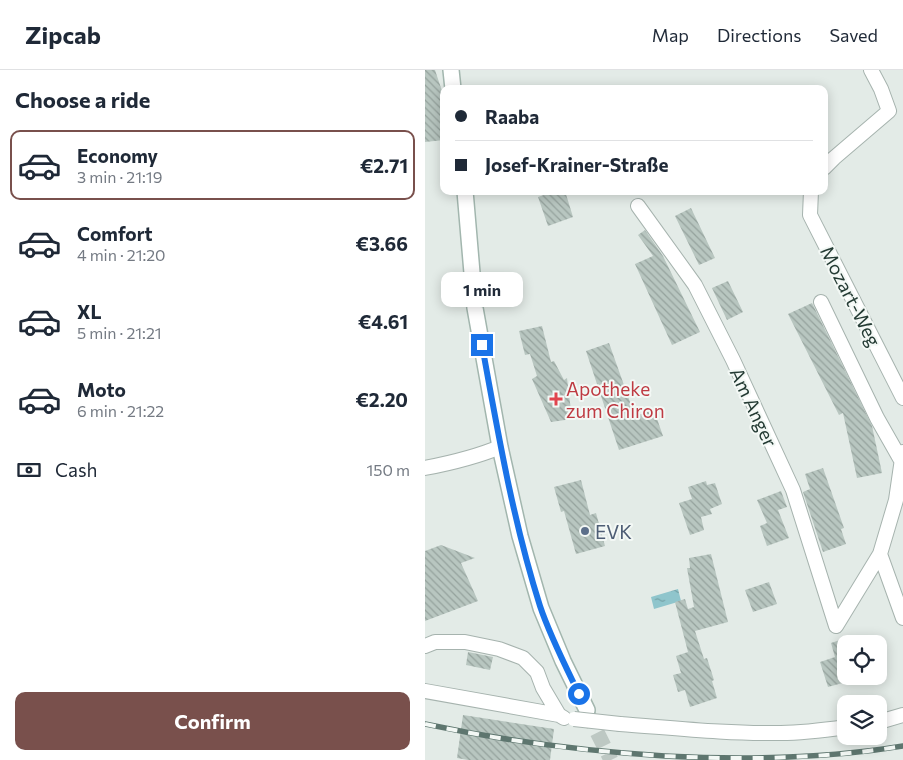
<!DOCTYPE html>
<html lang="en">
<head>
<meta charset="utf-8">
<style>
  :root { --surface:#fff; --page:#f2f2f3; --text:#1f2937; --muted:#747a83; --line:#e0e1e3; --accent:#79504c }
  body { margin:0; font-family:Commissioner,sans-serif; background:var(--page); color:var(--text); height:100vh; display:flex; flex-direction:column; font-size:19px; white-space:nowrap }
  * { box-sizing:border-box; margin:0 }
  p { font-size:16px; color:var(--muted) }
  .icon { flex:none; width:28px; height:28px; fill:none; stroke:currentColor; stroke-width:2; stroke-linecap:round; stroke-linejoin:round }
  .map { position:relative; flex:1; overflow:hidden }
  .side { display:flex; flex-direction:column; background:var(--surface); width:425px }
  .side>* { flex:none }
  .top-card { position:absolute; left:15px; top:15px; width:388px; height:110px; border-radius:10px; box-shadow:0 2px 12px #0003; display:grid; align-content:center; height:110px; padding:0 15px; background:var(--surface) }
  .tools { position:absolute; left:412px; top:565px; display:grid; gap:10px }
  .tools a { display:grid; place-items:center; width:50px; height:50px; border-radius:10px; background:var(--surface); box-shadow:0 2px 12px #0003; font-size:25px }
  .end { position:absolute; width:22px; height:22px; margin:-11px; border:6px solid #1a73e8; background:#fff; box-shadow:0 0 0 2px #fff }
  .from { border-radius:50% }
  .bubble { position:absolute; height:35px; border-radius:10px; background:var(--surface); box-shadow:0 2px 12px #0003; font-size:16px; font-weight:700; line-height:35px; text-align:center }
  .top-card b { display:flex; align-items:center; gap:18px; height:48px; font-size:19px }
  .top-card b+b { border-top:1px solid var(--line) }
  .top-card i { width:12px; height:12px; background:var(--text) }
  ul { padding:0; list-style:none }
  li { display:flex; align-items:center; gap:15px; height:70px; margin:0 10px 8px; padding:0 5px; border:2px solid transparent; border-radius:10px }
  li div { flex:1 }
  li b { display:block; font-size:19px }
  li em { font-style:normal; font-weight:700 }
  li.on { border-color:var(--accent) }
  li>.icon { width:45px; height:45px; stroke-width:1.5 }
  h2 { padding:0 15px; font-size:22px; line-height:60px }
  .pay { display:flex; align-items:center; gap:12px; height:55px; padding:0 15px; font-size:19px }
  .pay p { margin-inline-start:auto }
  .button { display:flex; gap:10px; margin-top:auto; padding:10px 15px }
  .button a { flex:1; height:58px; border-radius:10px; background:var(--accent); color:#fff; font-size:20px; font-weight:700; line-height:58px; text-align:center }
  header { display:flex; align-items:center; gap:30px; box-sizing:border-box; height:70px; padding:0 25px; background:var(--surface); border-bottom:1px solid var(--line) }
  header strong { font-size:24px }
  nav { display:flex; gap:28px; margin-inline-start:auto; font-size:18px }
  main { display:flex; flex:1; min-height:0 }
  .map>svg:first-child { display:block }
  .water { fill:url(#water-ripples) }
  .building { fill:url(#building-back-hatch) }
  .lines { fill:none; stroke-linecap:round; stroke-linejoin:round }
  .secondary-tunnel { stroke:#bdc8c3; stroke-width:15; stroke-dasharray:15 8; stroke-linecap:butt }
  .street-casing { stroke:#a6b3ae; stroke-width:16 }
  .secondary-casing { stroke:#a2b6ae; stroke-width:18 }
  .street { stroke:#fff; stroke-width:14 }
  .secondary { stroke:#fff; stroke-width:15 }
  .rail-casing { stroke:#5e766f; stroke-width:5.5 }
  .rail { stroke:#f3f8f5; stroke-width:4; stroke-dasharray:11; stroke-linecap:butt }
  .street-bridge-casing { stroke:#a6b3ae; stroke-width:16; stroke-linecap:butt }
  .street-bridge { stroke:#fff; stroke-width:14 }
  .route { stroke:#1a73e8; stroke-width:6 }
  .health-dot { fill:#e0444e; stroke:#f3f8f5; stroke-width:2 }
  .service-dot { fill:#5c6f8a; stroke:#f3f8f5; stroke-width:2 }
  .labels { text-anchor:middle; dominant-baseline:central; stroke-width:4; stroke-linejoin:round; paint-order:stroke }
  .street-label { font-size:19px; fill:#243b34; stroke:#f3f8f5 }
  .health-label { font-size:19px; fill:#be3a42; stroke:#f3f8f5; text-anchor:start }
  .service-label { font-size:19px; fill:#4e5e75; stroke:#f3f8f5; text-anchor:start }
</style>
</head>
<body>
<header>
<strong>Zipcab</strong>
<nav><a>Map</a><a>Directions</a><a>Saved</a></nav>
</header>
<main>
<section class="side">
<h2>Choose a ride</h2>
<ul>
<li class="on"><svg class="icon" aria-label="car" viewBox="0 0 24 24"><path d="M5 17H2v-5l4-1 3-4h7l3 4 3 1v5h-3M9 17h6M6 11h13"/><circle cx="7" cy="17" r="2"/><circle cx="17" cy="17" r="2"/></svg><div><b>Economy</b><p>3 min · 21:19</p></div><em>€2.71</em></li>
<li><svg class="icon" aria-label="car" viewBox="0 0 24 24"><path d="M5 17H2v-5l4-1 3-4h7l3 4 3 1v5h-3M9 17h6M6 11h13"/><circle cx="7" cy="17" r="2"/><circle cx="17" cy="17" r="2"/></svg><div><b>Comfort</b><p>4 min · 21:20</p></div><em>€3.66</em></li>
<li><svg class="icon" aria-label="car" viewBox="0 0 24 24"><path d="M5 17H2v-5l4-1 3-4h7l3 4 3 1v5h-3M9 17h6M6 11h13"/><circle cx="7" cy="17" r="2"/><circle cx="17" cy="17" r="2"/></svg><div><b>XL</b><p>5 min · 21:21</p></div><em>€4.61</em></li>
<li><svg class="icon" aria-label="car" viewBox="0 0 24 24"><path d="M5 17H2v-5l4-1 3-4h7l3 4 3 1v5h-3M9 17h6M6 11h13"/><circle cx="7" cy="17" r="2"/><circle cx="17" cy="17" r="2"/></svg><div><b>Moto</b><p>6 min · 21:22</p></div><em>€2.20</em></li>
</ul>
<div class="pay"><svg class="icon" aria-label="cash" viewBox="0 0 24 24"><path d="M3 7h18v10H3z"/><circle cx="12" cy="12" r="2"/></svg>Cash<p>150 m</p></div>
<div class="button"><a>Confirm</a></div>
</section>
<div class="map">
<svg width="478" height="690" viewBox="0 0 478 690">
  <defs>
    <pattern id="water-ripples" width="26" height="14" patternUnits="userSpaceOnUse" patternTransform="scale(1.25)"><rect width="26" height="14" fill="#8fc5cc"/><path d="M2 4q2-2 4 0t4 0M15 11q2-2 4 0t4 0" fill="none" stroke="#75a1a6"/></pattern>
    <pattern id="building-back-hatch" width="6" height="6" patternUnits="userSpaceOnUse" patternTransform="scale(1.25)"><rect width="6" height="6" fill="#b8c6c0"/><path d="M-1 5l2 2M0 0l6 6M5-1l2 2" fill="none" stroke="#95a29d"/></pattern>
  </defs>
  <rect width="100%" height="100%" fill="#e3ebe7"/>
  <!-- water -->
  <path class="water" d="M 253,519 L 256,531 L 229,539 L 226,527 Z"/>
  <!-- building -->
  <path class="building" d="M 0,0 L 10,0 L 17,21 L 19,40 L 19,70 L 0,72 Z
    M 130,121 L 140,121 L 148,147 L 123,156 L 113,127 Z
    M 266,138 L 290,188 L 274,195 L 250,146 Z
    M 220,160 L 238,186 L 275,262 L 247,275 L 210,194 L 228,186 L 213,165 Z
    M 303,211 L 318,242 L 302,250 L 287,218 Z
    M 387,233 L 447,356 L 457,403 L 432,408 L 418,343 L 414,345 L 363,244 Z
    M 117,256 L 126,292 L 129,291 L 139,310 L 142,308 L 147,349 L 126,352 L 107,309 L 112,306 L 105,284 L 100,285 L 94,261 Z
    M 184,273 L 210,346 L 229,340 L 238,366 L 194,380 L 161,281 Z
    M 398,398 L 419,458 L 416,459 L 421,474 L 398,482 L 378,422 L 385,419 L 380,404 Z
    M 156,410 L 165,445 L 171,443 L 180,476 L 151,484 L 139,441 L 136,442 L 129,417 Z
    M 281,411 L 282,415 L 290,413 L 297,434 L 285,439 L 287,444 L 276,447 L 279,460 L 265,465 L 254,433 L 267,429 L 263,417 Z
    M 356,421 L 362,437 L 353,440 L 364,468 L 342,476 L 335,456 L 342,453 L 332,430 Z
    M 16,475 L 50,488 L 36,493 L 53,531 L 0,551 L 0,481 Z
    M 286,484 L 303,552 L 270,561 L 279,589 L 282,588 L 289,610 L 287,611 L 292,628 L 265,637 L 260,620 L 253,622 L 248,605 L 256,603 L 251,586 L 263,582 L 250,532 L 260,529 L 263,539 L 269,537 L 262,498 L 265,498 L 264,488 Z
    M 344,512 L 352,534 L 328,542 L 320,520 Z
    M 421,568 L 421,612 L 403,617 L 395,592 L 410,587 L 406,573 Z
    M 43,582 L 68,587 L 65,600 L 41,595 Z
    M 38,645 L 129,659 L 125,690 L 43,690 L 32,688 Z"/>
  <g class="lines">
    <!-- secondary-tunnel -->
    <path class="secondary-tunnel" d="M 162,642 L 186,690"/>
    <defs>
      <path id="street" d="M 399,98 L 409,88 L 464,41 L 456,19 L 446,0
        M 386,121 L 385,145 L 478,328
        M 213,136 L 270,215 L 308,290 L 368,420 L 411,556
        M 396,232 L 452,348 L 477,392
        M 0,398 C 26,393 51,387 75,377
        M 455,484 L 478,548
        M 411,556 L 455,484 L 471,430 L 478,382
        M 0,576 L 10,572 L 40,572 L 74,579 L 98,588 L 112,602 L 118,618 L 134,645
        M 0,621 L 134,645 L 139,648
        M 454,652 L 478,645
        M 195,654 C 249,658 303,664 356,663 C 378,663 400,660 421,657"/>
      <path id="secondary" d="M 26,0 L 28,19
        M 40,121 L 50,238 L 75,377 L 95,466 L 116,538 L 138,591 L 162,640"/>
    </defs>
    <!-- street casing -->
    <use href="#street" class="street-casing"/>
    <!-- secondary casing -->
    <use href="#secondary" class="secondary-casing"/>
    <!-- street -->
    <use href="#street" class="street"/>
    <!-- secondary -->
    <use href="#secondary" class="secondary"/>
    <defs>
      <path id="rail" d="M 0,654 C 79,671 159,681 240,686 C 319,690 399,689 478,676"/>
    </defs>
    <!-- rail casing -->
    <use href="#rail" class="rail-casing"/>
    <!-- rail -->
    <use href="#rail" class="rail"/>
    <defs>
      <path id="street-bridge" d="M 149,649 L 195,654"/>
    </defs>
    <!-- street-bridge casing -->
    <use href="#street-bridge" class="street-bridge-casing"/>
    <!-- street-bridge -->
    <use href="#street-bridge" class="street-bridge"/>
  </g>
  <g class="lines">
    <!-- route -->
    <path class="route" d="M 57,275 C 73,363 88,451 115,536 C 125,566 140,595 154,624"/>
  </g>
  <!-- markers -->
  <path class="health-dot" d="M128.5 321.5h5v5h5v5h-5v5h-5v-5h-5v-5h5z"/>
  <circle class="service-dot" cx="160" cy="461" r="5"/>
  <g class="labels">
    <!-- street labels -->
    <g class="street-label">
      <text transform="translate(426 226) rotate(63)">Mozart-Weg</text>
      <text transform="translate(329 337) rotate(65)">Am Anger</text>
    </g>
    <!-- health labels -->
    <g class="health-label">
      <text x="141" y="318">Apotheke<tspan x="141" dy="22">zum Chiron</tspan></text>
    </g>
    <!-- service labels -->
    <g class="service-label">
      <text x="170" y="461">EVK</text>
    </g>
  </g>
</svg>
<div class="tools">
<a><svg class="icon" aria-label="locate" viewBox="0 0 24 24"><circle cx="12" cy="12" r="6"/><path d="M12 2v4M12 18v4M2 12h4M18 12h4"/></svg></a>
<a><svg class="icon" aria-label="layers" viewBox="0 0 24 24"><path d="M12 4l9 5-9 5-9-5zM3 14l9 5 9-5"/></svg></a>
</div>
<i class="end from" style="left:154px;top:624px"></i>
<i class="end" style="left:57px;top:275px"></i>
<div class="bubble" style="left:16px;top:202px;width:82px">1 min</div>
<div class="top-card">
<b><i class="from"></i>Raaba</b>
<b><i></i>Josef-Krainer-Straße</b>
</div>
</div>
</main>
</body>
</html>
